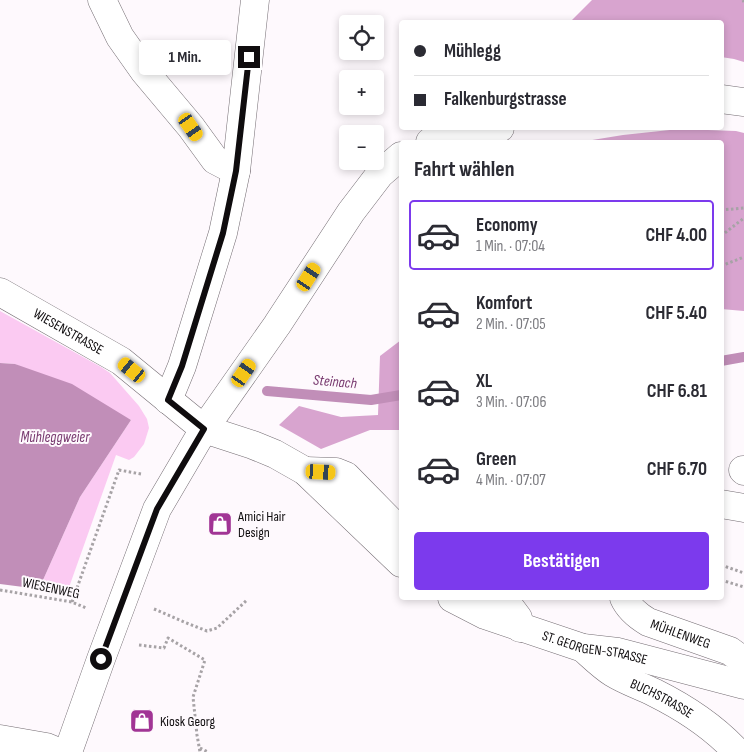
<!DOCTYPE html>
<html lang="de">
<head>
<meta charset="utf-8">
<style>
  :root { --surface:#fff; --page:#f7f7f7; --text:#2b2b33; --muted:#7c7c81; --line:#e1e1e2; --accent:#7c3aed }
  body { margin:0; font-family:"Sofia Sans Condensed",sans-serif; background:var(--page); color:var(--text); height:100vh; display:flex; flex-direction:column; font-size:19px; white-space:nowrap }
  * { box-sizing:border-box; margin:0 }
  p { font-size:16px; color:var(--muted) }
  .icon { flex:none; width:28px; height:28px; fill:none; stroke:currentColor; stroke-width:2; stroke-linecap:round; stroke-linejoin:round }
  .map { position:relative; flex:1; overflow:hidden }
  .panel { position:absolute; left:399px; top:140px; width:325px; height:460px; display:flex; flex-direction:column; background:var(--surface); border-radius:5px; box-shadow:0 2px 8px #0003 }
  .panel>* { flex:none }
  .hud { position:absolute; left:399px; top:20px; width:325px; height:110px; border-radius:5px; box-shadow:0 2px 8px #0003; display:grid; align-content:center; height:110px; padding:0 15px; background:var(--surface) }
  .fabs { position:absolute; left:339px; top:15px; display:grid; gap:10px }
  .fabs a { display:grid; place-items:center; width:45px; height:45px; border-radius:5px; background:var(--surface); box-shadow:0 2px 8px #0003; font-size:25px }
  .end { position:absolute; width:22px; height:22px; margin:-11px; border:6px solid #0f0c0e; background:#fff; box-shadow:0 0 0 2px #fff }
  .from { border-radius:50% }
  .bubble { position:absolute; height:35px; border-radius:5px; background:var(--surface); box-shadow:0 2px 8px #0003; font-size:16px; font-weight:700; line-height:35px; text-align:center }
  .car { position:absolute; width:15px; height:30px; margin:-15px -8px; border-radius:6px; box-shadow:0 0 4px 1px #0007; background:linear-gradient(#f5c518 24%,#345 0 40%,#f5c518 0 76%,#345 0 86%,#f5c518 0) }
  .hud b { display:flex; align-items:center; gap:18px; height:48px; font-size:19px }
  .hud b+b { border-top:1px solid var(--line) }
  .hud i { width:12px; height:12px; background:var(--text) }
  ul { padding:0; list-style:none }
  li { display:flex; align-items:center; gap:15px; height:70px; margin:0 10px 8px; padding:0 5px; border:2px solid transparent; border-radius:5px }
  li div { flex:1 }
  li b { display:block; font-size:19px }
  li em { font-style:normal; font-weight:700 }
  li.on { border-color:var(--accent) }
  li>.icon { width:45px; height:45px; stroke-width:1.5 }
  h2 { padding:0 15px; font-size:22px; line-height:60px }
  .action { display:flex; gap:10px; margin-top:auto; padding:10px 15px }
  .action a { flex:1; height:58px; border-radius:5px; background:var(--accent); color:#fff; font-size:20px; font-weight:700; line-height:58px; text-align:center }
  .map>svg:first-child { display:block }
  .green { fill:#fbcaf2 }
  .forest { fill:#d8a4cf }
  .water { fill:#c18eb8 }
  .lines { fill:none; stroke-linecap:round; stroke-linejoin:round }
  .stream { stroke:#c18eb8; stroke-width:10 }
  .minor-casing { stroke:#746d73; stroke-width:29 }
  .path { stroke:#a7a3a6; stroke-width:3; stroke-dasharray:2.5 2.5; stroke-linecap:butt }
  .minor { stroke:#fff; stroke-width:28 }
  .route { stroke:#0f0c0e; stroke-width:6 }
  .labels { text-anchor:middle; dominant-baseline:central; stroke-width:4; stroke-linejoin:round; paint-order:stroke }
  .street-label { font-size:14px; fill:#0f0c0e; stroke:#fef9fd }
  .poi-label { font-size:14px; fill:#0f0c0e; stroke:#fef9fd; text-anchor:start }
  .water-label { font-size:15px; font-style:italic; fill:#77386e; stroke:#fef9fd }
</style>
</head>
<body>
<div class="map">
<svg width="744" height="752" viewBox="0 0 744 752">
  <rect width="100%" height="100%" fill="#fef9fd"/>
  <!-- green -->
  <path class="green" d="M 0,311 L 101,367 L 110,373 L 139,406 L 147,419 L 149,428 L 144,444 L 134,457 L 129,460 L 116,455 L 67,593 L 39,589 L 80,497 L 131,420 L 15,364 L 0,363 Z"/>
  <!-- forest -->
  <path class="forest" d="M 592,0 L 744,0 L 744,62 L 734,59 L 721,57 L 721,22 L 570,22 Z
    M 679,129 L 736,131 L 744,133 L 744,311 L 721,309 L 721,142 L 580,142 L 623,135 Z
    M 401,340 L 401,430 L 370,430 L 321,449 L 279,425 L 299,406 L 341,417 L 378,415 L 380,356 Z"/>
  <!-- water -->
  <path class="water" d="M 0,363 L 15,364 L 72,384 L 131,420 L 80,497 L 39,589 L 0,584 Z"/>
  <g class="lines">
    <!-- stream -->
    <path class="stream" d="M 721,361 L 744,357
      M 267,391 L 371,400 L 401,395"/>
    <defs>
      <g id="minor">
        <path d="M 102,0 L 120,37 L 144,71 L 191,127 L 215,160 L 236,171"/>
        <path d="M 721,99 L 744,102"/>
        <path d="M 430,142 C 449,134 478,131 500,128"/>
        <path id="s1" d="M 0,292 L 121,361 L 204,429 L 253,445 L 275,454 L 305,471 L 401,563"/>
        <path d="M 168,400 L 182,366 L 223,233 L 236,171 L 255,0"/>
        <path d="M 743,470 L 744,471"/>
        <path d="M 305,471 L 336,472 L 346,476 L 401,532"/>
        <path d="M 721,504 L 744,508"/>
        <path id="s2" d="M 452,598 L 485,615 L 583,648 L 618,652 L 744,685"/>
        <path d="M 496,598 L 509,606 L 518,618 L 520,628"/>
        <path id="s3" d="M 624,598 C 629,609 638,616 648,622 L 730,651 L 744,661"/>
        <path id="s4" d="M 583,648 C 592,656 602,666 613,673 C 626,681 641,686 655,693 C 685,708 714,727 737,752"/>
        <path d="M 0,739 L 46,747 L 58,752"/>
        <path d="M 68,752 L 101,659 L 157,509 L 204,429 L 277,325 L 351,212 L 380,174 L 401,156"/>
      </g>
    </defs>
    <!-- minor casing -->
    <use href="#minor" class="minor-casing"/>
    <!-- path -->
    <path class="path" d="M 743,0 L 744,2
      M 721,210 L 744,208
      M 721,236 L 744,218
      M 721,266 L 744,257
      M 721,565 L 744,573
      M 721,580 L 744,587
      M 0,590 L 72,602 L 86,608
      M 72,602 L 119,470 L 141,474
      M 154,609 L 184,622 L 207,631 L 217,628 L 247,600
      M 139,645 L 164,648 L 168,638 L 205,660 L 193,697 L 197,735 L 200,752
      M 200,748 L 208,752"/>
    <!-- minor -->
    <use href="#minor" class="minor"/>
  </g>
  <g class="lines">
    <!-- route -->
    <path class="route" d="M 101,659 L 157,509 L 204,429 L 168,400 L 182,366 L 223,233 L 236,171 L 249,57"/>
  </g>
  <!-- icons -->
  <defs>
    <symbol id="shop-square" viewBox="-11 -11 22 22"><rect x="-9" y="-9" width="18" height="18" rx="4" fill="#a13595" stroke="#fef9fd"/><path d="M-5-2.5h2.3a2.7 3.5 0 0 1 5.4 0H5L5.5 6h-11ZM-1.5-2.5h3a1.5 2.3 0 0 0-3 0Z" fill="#fff"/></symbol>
  </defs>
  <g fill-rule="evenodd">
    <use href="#shop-square" x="206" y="510" width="28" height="28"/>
    <use href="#shop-square" x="128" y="707" width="28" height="28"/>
  </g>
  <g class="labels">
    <!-- street labels -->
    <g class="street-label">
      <text stroke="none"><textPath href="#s1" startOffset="79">WIESENSTRASSE</textPath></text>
      <text transform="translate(51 588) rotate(12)">WIESENWEG</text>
      <text stroke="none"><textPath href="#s3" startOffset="69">MÜHLENWEG</textPath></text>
      <text stroke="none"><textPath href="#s2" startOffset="152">ST. GEORGEN-STRASSE</textPath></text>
      <text stroke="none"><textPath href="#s4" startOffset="94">BUCHSTRASSE</textPath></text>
    </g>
    <!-- poi labels -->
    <g class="poi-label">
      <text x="238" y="516">Amici Hair<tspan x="238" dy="16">Design</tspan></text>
      <text x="160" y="721">Kiosk Georg</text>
    </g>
    <!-- water labels -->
    <g class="water-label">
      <text transform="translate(335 382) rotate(5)">Steinach</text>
      <text x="55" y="437">Mühleggweier</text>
    </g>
  </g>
</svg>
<div class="fabs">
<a><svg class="icon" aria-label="locate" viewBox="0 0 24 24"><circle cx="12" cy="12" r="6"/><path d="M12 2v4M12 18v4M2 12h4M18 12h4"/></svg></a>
<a>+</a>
<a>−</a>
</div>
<i class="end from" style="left:101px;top:659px"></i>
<i class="end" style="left:249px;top:57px"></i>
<div class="bubble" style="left:139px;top:40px;width:92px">1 Min.</div>
<i class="car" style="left:191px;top:127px;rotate:145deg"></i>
<i class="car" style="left:309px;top:277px;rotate:33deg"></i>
<i class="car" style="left:132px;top:370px;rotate:309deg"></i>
<i class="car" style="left:244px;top:373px;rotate:35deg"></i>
<i class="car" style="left:321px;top:472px;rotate:93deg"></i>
<div class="hud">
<b><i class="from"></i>Mühlegg</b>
<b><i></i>Falkenburgstrasse</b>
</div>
<section class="panel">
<h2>Fahrt wählen</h2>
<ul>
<li class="on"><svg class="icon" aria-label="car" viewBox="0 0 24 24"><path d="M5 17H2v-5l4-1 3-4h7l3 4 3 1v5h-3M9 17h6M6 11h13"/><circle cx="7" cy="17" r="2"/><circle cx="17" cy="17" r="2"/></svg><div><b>Economy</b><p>1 Min. · 07:04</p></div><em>CHF 4.00</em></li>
<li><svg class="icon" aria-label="car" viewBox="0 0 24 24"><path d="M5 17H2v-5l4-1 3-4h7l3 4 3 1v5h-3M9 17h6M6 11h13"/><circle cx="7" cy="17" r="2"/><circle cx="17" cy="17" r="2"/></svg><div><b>Komfort</b><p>2 Min. · 07:05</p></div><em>CHF 5.40</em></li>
<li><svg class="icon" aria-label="car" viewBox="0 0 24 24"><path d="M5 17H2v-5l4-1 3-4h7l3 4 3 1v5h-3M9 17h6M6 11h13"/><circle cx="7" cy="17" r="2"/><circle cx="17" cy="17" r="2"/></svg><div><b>XL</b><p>3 Min. · 07:06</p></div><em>CHF 6.81</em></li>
<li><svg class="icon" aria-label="car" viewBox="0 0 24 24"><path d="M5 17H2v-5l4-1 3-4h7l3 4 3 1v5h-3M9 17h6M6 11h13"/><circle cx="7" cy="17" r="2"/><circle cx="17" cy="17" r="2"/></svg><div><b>Green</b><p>4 Min. · 07:07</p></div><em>CHF 6.70</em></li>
</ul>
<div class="action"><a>Bestätigen</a></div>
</section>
</div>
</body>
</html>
